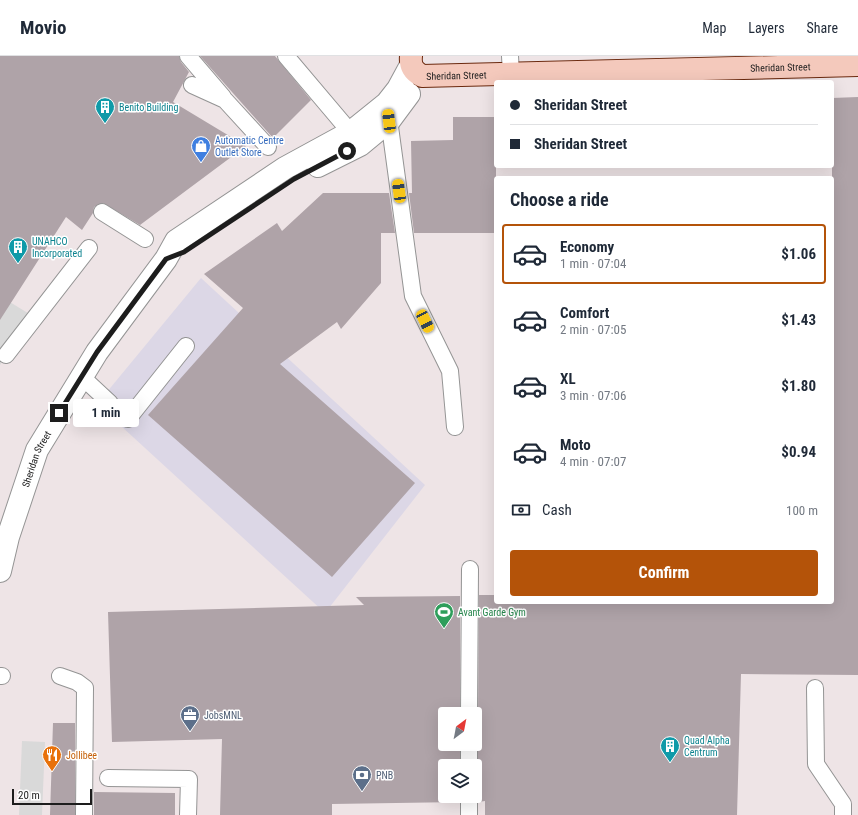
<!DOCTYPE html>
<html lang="en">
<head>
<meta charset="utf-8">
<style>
  :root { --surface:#fff; --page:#f2f2f3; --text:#1f2937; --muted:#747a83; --line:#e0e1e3; --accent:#b45309 }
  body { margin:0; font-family:"Roboto Condensed",sans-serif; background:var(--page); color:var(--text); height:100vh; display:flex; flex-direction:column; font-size:15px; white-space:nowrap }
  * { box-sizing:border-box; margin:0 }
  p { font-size:13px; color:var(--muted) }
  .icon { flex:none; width:22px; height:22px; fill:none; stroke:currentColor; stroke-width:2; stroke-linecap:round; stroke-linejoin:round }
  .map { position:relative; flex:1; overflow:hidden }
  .side { position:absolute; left:494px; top:120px; width:340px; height:428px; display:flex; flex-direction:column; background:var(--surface); border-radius:4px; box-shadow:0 4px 16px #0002 }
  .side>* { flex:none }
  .banner { position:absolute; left:494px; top:24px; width:340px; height:88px; border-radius:4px; box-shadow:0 4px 16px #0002; display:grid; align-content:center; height:88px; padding:0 16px; background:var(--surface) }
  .needle { width:26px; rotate:32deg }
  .tools { position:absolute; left:438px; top:651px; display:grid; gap:8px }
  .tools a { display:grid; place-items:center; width:44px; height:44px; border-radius:4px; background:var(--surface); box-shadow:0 4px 16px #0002; font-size:20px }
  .scale { position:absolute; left:12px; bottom:10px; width:80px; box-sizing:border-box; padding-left:4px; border:2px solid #1d1d1d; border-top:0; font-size:11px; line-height:14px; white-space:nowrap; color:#1d1d1d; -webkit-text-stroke:3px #fff; paint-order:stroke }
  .end { position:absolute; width:18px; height:18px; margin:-9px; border:5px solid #1d1d1d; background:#fff; box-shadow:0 0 0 2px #fff }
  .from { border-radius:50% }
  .bubble { position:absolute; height:28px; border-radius:4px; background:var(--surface); box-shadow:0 4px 16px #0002; font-size:13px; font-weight:700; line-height:28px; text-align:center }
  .car { position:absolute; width:12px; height:24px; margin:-12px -6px; border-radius:5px; box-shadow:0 0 3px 1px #0007; background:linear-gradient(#f5c518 24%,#345 0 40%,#f5c518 0 76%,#345 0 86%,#f5c518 0) }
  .banner b { display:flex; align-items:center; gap:14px; height:38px; font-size:15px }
  .banner b+b { border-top:1px solid var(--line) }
  .banner i { width:10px; height:10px; background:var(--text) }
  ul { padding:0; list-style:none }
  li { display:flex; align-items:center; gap:12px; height:60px; margin:0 8px 6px; padding:0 8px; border:2px solid transparent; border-radius:4px }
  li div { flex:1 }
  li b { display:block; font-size:15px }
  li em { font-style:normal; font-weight:700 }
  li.on { border-color:var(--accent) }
  li>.icon { width:36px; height:36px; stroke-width:1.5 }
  h2 { padding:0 16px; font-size:18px; line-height:48px }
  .pay { display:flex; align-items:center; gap:10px; height:44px; padding:0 16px; font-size:15px }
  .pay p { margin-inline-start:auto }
  .cta { display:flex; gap:8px; margin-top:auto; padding:8px 16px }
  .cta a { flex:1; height:46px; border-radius:4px; background:var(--accent); color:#fff; font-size:16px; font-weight:700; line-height:46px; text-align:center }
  header { display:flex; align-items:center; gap:24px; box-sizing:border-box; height:56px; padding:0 20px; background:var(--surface); border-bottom:1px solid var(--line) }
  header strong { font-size:19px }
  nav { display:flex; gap:22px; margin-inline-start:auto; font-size:14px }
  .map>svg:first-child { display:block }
  .industrial { fill:#dcd7e6 }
  .parking { fill:#d9d9d9 }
  .building { fill:#afa3a8 }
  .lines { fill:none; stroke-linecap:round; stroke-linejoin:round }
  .lane-casing { stroke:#949494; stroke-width:18 }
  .street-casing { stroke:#949494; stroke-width:24 }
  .secondary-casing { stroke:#6b290e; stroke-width:24 }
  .lane { stroke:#fff; stroke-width:16 }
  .street { stroke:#fff; stroke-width:22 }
  .secondary { stroke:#f4c9bc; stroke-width:22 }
  .route { stroke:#1d1d1d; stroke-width:5 }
  .labels { text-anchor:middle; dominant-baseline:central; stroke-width:3; stroke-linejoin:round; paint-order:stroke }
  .street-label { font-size:10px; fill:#1d1d1d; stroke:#fff }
  .culture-label { font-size:10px; fill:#0d838f; stroke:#fff; text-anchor:start }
  .shop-label { font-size:10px; fill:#366cbe; stroke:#fff; text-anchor:start }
  .leisure-label { font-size:10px; fill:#27864d; stroke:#fff; text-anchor:start }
  .service-label { font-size:10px; fill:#4e5e75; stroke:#fff; text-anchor:start }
  .food-label { font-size:10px; fill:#c56008; stroke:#fff; text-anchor:start }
</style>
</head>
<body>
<header>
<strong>Movio</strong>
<nav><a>Map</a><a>Layers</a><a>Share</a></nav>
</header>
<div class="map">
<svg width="858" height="759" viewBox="0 0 858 759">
  <rect width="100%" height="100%" fill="#eee4e6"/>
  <!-- industrial -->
  <path class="industrial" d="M 201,222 L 425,429 L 325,557 L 97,348 Z"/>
  <!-- parking -->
  <path class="parking" d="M 0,240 L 31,259 L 0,309 Z
    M 22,685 L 45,686 L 42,759 L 19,759 Z"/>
  <!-- building -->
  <path class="building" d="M 0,0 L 179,0 L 181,6 L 189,16 L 173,46 L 246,90 L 140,169 L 103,147 L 94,151 L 93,157 L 82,174 L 66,161 L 0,264 Z
    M 200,0 L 275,0 L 311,44 L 273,82 Z
    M 858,41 L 858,619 L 741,618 L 737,759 L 485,759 L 485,745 L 478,746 L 477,736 L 475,733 L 475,717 L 478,710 L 478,688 L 475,681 L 475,665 L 478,658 L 479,539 L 496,539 L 496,546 L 832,546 L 832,42 Z
    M 453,61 L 496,61 L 496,177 L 414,177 L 409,137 L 412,137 L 411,85 L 453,84 Z
    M 323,137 L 389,137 L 395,177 L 381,177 L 381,227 L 341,273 L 337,266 L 280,308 L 415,427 L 332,521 L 148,359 L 243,252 L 204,218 L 277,167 L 282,175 Z
    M 460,540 L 460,658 L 445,658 L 445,688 L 460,688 L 460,710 L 445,710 L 445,740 L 460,740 L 460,746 L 332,748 L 332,759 L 220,759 L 222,683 L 112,686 L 108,556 L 364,549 L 356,541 Z
    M 53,667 L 75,667 L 75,759 L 50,759 Z
    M 94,736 L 175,737 L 175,759 L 94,759 Z"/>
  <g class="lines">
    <defs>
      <path id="lane" d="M 188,0 L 223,41
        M 286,0 L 357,84
        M 510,0 L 511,18
        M 192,29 L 225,44 L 268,91
        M 388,56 L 413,240 L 450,315 L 455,371
        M 102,156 L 145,183
        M 6,299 L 89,192
        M 81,320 L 110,347
        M 128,363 L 186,290
        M 0,620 L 2,620
        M 60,620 L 77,626 L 85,632 L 84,759
        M 815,632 L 816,708 L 843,748 L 843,759
        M 469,658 L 470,513
        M 469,688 L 469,710
        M 108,722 L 189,723 L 188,759
        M 469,740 L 469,759"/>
      <g id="street">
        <path d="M 318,110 L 360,89 L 389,65 L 409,38"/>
        <path id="s1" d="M 0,515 L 8,481 L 37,394 L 97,296 L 166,203 L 176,185 L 285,112 L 351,76 L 387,47 L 398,33 L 411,9"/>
      </g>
      <g id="secondary">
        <path id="s2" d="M 411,0 C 410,10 413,15 422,20 L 858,9"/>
      </g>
    </defs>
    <!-- lane casing -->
    <use href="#lane" class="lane-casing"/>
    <!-- street casing -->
    <use href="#street" class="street-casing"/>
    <!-- secondary casing -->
    <use href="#secondary" class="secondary-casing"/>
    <!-- lane -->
    <use href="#lane" class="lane"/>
    <!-- street -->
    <use href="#street" class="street"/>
    <!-- secondary -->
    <use href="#secondary" class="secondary"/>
  </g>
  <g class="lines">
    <!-- route -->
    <path class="route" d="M 59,357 L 97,296 L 166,203 L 184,196 L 294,123 L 347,95"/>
  </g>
  <!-- icons -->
  <defs>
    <symbol id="building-pin" viewBox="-11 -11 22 30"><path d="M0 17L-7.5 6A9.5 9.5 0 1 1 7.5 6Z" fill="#0f9aa8" stroke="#fff"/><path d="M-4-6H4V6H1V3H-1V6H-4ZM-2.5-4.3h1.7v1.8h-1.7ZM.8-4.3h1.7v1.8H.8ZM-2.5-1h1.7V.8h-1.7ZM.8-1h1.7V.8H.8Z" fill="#fff"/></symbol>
    <symbol id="shop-pin" viewBox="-11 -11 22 30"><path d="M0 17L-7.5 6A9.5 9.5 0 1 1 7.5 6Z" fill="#3f7fe0" stroke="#fff"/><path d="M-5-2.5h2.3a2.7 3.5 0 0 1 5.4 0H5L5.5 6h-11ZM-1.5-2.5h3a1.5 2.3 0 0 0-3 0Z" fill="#fff"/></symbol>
    <symbol id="stadium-pin" viewBox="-11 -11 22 30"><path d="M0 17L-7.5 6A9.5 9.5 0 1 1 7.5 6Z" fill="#2e9e5b" stroke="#fff"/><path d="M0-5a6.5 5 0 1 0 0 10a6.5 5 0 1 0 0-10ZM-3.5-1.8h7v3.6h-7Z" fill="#fff"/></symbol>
    <symbol id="office-pin" viewBox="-11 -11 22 30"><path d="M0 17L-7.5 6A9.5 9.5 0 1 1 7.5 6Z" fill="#5c6f8a" stroke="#fff"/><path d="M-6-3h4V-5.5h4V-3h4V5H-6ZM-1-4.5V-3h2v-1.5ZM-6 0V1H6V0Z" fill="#fff"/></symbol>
    <symbol id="restaurant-pin" viewBox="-11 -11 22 30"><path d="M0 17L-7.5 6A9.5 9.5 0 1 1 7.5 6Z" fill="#e8710a" stroke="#fff"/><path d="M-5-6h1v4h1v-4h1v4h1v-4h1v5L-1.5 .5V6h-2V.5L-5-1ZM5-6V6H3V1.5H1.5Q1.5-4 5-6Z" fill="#fff"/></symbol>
    <symbol id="bank-pin" viewBox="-11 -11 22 30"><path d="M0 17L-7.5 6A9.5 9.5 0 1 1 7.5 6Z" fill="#5c6f8a" stroke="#fff"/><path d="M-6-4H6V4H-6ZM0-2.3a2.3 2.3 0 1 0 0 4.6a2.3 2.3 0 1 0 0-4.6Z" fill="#fff"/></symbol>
  </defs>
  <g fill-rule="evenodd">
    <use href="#building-pin" x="94" y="40" width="22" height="30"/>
    <use href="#shop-pin" x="190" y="79" width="22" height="30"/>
    <use href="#building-pin" x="7" y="180" width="22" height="30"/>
    <use href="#stadium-pin" x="433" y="545" width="22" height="30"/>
    <use href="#office-pin" x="179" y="648" width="22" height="30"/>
    <use href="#building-pin" x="659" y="679" width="22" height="30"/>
    <use href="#restaurant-pin" x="41" y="688" width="22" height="30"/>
    <use href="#bank-pin" x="351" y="708" width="22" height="30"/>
  </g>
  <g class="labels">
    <!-- street labels -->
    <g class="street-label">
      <text stroke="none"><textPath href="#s2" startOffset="383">Sheridan Street</textPath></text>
      <text stroke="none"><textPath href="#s2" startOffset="59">Sheridan Street</textPath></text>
      <text stroke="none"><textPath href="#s1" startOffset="118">Sheridan Street</textPath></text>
    </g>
    <!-- culture labels -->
    <g class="culture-label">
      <text x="119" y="51">Benito Building</text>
      <text x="32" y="185">UNAHCO<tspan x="32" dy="12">Incorporated</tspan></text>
      <text x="684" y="684">Quad Alpha<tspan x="684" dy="12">Centrum</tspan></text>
    </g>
    <!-- shop labels -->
    <g class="shop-label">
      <text x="215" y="84">Automatic Centre<tspan x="215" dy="12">Outlet Store</tspan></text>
    </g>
    <!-- leisure labels -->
    <g class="leisure-label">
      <text x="458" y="556">Avant Garde Gym</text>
    </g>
    <!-- service labels -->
    <g class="service-label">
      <text x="204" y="659">JobsMNL</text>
      <text x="376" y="719">PNB</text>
    </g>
    <!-- food labels -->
    <g class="food-label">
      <text x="66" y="699">Jollibee</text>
    </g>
  </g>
</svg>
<div class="tools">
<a><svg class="needle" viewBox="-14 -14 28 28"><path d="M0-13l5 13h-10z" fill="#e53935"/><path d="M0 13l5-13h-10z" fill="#747a83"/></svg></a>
<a><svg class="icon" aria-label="layers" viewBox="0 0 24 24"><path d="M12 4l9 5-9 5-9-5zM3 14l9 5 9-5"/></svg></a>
</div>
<div class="scale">20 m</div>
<i class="end from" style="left:347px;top:95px"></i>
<i class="end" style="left:59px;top:357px"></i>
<div class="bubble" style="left:73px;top:343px;width:66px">1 min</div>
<i class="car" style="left:389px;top:65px;rotate:353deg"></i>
<i class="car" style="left:399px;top:135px;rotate:352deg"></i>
<i class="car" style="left:425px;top:265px;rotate:154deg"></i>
<div class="banner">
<b><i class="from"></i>Sheridan Street</b>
<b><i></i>Sheridan Street</b>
</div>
<section class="side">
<h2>Choose a ride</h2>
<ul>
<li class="on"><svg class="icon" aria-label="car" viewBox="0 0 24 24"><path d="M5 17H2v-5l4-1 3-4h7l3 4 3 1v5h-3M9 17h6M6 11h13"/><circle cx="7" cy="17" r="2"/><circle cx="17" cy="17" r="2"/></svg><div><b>Economy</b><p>1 min · 07:04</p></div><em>$1.06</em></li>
<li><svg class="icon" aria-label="car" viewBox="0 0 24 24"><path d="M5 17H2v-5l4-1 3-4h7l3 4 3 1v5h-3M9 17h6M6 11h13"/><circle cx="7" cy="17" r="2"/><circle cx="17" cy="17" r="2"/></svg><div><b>Comfort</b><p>2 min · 07:05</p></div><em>$1.43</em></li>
<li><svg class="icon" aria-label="car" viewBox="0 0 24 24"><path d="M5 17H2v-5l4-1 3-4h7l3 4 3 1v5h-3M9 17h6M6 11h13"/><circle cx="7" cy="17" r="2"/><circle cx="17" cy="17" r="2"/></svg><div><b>XL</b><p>3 min · 07:06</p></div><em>$1.80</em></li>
<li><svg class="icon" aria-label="car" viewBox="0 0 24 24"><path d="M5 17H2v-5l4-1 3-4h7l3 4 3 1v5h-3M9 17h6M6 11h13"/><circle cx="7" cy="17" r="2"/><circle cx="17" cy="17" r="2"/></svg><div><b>Moto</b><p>4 min · 07:07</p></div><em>$0.94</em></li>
</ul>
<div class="pay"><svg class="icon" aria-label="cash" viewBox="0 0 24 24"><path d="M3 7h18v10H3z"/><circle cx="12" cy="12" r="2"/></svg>Cash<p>100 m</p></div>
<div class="cta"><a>Confirm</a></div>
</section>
</div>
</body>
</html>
